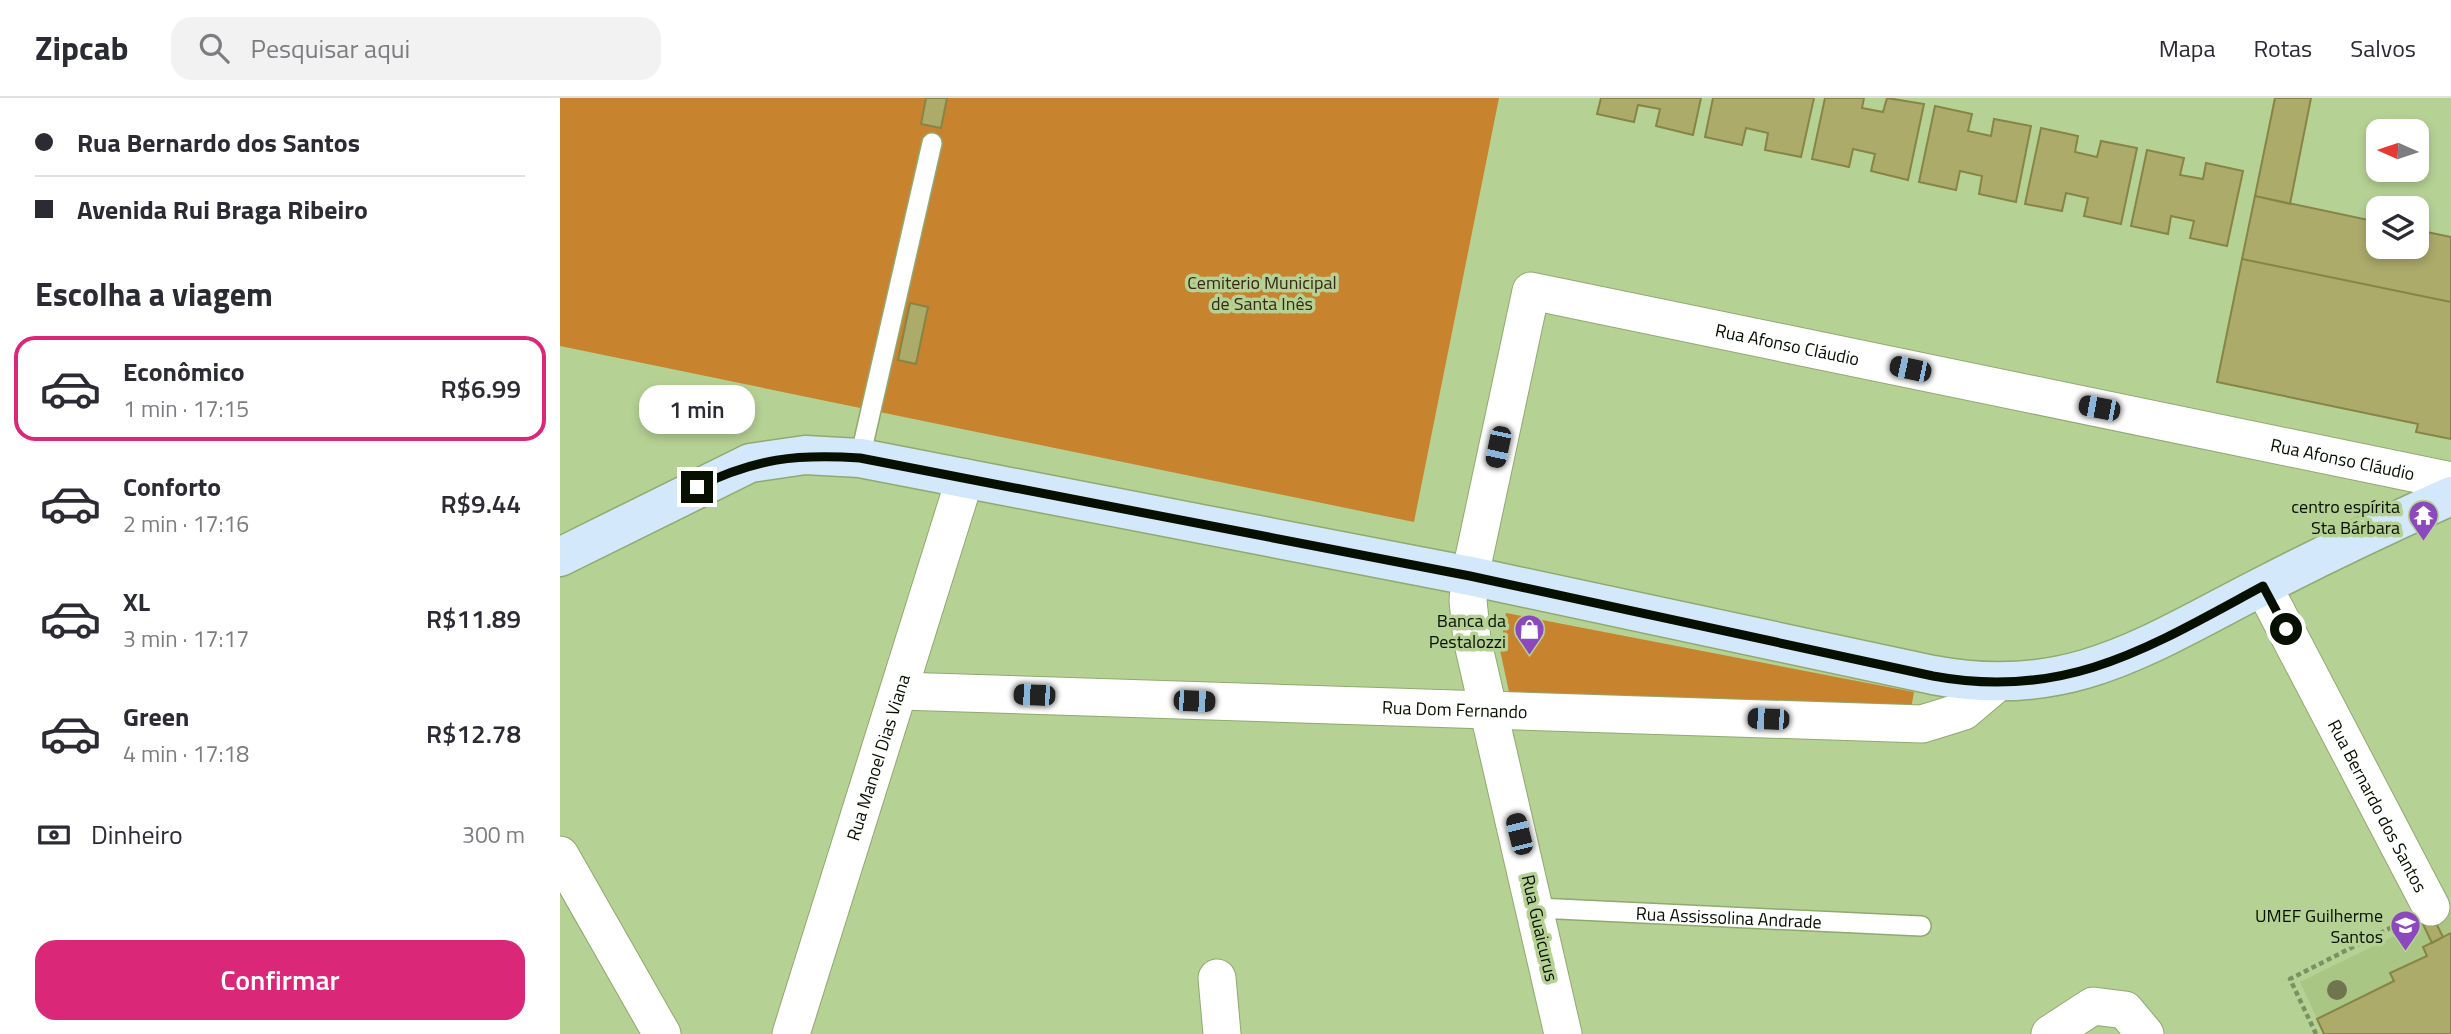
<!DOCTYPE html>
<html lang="pt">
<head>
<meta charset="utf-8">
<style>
  :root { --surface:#fff; --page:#f2f2f3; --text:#2b2b33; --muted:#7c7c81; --line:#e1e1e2; --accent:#db2777 }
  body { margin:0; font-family:"Titillium Web",sans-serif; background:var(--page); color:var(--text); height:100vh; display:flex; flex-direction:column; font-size:26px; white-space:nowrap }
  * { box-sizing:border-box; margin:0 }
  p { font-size:23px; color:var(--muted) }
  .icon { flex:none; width:38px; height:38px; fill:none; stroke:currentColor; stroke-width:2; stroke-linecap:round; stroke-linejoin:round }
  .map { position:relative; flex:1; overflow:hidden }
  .sheet { display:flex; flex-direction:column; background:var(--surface); width:560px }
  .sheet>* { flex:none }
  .guide { display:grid; align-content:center; height:154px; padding:0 35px; background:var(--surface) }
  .needle { width:46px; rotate:273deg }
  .fabs { position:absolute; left:1806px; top:21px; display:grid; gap:14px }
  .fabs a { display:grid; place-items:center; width:63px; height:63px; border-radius:14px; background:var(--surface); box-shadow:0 4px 10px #0003; font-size:35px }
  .end { position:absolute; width:32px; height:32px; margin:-16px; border:9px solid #070f00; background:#fff; box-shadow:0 0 0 4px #fff }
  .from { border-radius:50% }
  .bubble { position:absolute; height:49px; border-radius:21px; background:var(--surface); box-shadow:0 4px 10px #0003; font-size:23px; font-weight:600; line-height:49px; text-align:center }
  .car { position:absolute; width:21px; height:42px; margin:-21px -10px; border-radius:9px; box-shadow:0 0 5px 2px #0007; background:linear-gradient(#222 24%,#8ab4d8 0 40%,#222 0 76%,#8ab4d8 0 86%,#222 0) }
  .guide b { display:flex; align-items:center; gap:24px; height:66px; font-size:26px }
  .guide b+b { border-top:2px solid var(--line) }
  .guide i { width:18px; height:18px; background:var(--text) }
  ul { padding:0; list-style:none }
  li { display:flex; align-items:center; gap:21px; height:105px; margin:0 14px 10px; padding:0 21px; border:4px solid transparent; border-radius:21px }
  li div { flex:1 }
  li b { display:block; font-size:26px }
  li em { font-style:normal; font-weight:600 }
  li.on { border-color:var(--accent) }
  li>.icon { width:63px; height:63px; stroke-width:1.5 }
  h2 { padding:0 35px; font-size:32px; line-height:84px }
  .pay { display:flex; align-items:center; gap:18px; height:77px; padding:0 35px; font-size:26px }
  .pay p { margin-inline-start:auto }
  .primary-button { display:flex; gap:14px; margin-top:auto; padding:14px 35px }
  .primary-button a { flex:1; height:80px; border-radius:21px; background:var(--accent); color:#fff; font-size:28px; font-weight:600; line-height:80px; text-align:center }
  header { display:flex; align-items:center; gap:42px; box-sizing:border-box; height:98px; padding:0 35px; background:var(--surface); border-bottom:2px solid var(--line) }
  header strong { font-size:33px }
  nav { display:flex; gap:38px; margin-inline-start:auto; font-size:24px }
  .search { width:490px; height:63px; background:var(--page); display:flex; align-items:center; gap:18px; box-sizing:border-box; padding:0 24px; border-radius:21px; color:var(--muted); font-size:26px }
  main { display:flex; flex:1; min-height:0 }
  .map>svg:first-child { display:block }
  .built { fill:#aac684 }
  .green { fill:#c8832e }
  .building { fill:#acab6a; stroke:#868545; stroke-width:2 }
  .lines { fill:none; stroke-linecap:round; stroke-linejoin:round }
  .lane-casing { stroke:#90a96f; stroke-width:22 }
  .street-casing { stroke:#90a96f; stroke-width:39 }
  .secondary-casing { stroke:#90a96f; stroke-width:41 }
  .path { stroke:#7c9163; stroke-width:4.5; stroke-dasharray:5 3.5; stroke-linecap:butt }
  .lane { stroke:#fff; stroke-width:19 }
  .street { stroke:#fff; stroke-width:37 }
  .secondary { stroke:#d4e8fb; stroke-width:38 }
  .tree { fill:#70744f }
  .route { stroke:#070f00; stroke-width:9 }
  .labels { text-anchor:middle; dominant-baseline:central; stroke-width:7; stroke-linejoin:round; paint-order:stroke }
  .park-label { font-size:18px; fill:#372817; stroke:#b6d194 }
  .street-label { font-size:18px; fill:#070f00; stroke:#b6d194 }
  .poi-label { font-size:18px; fill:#070f00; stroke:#b6d194; text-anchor:end }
</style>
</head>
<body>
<header>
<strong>Zipcab</strong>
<div class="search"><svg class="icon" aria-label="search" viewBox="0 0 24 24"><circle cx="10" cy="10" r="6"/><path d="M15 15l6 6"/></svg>Pesquisar aqui</div>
<nav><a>Mapa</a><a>Rotas</a><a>Salvos</a></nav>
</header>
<main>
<section class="sheet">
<div class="guide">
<b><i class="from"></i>Rua Bernardo dos Santos</b>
<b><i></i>Avenida Rui Braga Ribeiro</b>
</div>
<h2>Escolha a viagem</h2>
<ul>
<li class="on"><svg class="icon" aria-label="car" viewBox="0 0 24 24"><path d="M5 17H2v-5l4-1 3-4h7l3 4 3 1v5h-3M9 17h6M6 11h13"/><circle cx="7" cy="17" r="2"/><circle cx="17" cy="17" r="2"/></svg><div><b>Econômico</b><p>1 min · 17:15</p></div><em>R$6.99</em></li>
<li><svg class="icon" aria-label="car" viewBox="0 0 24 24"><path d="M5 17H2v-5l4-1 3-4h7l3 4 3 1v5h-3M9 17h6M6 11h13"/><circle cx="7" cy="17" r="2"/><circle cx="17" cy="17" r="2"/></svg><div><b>Conforto</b><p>2 min · 17:16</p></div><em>R$9.44</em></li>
<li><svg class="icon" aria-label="car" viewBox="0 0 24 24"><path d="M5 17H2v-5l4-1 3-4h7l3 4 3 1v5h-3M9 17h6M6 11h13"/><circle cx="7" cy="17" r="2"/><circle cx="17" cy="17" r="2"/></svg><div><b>XL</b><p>3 min · 17:17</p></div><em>R$11.89</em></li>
<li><svg class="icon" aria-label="car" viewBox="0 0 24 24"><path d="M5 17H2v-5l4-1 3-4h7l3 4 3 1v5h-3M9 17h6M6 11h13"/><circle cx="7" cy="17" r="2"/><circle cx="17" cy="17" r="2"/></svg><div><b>Green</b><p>4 min · 17:18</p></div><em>R$12.78</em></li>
</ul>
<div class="pay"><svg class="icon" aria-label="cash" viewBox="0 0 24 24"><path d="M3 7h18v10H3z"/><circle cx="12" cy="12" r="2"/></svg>Dinheiro<p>300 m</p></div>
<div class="primary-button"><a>Confirmar</a></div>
</section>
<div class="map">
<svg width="1891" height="936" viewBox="0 0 1891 936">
  <rect width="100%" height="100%" fill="#b6d194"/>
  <!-- built -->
  <path class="built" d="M 1891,810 L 1891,936 L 1764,936 L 1740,884 Z"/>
  <!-- green -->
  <path class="green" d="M 0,0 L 939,0 L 854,424 L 0,248 Z
    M 946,515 L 1354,594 L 1350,617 L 951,603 L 940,552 Z"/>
  <!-- building -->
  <path class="building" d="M 366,0 L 387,0 L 381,30 L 361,26 Z
    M 1041,0 L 1141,0 L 1133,37 L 1096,28 L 1100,11 L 1078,7 L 1074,24 L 1037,16 Z
    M 1153,0 L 1254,0 L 1241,59 L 1205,52 L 1208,35 L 1186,30 L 1182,47 L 1145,39 Z
    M 1265,0 L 1304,0 L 1302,10 L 1323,14 L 1327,0 L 1364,6 L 1348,82 L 1311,73 L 1315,56 L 1293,51 L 1289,69 L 1252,61 Z
    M 1715,0 L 1751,0 L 1730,106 L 1695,98 Z
    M 1375,8 L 1412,16 L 1408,33 L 1431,38 L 1434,21 L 1471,28 L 1456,104 L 1419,96 L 1422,78 L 1400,73 L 1396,92 L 1359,84 Z
    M 1481,30 L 1518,38 L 1515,54 L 1537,59 L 1541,43 L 1577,50 L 1561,126 L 1524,118 L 1528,100 L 1506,95 L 1502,113 L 1465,106 Z
    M 1587,52 L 1624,60 L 1620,77 L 1643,81 L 1646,65 L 1683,73 L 1667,148 L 1630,140 L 1634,123 L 1611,118 L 1608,136 L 1571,128 Z
    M 1695,98 L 1818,124 L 1818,149 L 1857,149 L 1857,132 L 1891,139 L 1891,204 L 1682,161 Z
    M 1682,161 L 1891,204 L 1891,341 L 1856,334 L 1858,326 L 1657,284 Z
    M 350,205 L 368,209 L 356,266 L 338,262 Z
    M 1873,819 L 1883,839 L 1872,845 L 1862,824 Z
    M 1891,835 L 1891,936 L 1764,936 L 1757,921 L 1834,883 L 1830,875 L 1867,858 L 1863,849 Z"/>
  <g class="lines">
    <defs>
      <g id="lane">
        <path d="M 300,360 L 372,45"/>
        <path id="s1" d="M 977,810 L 1361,828"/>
      </g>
      <g id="street">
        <path id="s2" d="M 1703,488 L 1871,809"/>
        <path id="s3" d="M 340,593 L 1362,626 L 1404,613 L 1437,585"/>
        <path d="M 0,757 L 102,936"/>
        <path d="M 657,880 L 662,936"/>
        <path id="s4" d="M 231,936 L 405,380"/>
        <path id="s5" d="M 1003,936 L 912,541 L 908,503 L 910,478 L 971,193 L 1891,383"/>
        <path d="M 1490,936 L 1533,908 L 1565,912 L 1585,936"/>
      </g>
      <path id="secondary" d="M 0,459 L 190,365 L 245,357 L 300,360 L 910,478 L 1373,577 C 1510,603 1587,547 1703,488 C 1765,456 1828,426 1891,398"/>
    </defs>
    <!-- lane casing -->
    <use href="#lane" class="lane-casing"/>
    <!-- street casing -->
    <use href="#street" class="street-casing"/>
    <!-- secondary casing -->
    <use href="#secondary" class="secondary-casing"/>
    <!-- path -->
    <path class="path" d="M 1756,936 L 1730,881 L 1840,825"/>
    <!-- lane -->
    <use href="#lane" class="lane"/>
    <!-- street -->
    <use href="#street" class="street"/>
    <!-- secondary -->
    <use href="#secondary" class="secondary"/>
  </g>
  <!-- trees -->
  <circle class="tree" cx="1777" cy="892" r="10"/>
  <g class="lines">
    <!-- route -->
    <path class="route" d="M 137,389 C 196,360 236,356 300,360 L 910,478 L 1373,578 C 1506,603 1590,549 1703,488 L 1726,531"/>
  </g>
  <!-- icons -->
  <defs>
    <symbol id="temple-pin" viewBox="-11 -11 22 30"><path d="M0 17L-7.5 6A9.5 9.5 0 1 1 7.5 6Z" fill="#8b49bd" stroke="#b6d194"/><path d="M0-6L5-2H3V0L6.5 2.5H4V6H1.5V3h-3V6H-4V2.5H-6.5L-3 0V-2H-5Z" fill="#fff"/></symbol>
    <symbol id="shop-pin" viewBox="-11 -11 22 30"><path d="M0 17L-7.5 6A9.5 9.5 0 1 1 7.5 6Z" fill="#8b49bd" stroke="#b6d194"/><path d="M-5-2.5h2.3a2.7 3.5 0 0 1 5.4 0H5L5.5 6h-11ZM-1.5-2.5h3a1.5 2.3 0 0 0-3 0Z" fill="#fff"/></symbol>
    <symbol id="school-pin" viewBox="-11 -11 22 30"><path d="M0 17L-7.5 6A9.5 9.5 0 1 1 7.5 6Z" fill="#8b49bd" stroke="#b6d194"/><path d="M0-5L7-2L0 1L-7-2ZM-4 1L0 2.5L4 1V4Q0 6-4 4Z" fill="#fff"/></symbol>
  </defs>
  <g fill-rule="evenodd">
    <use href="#temple-pin" x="1846" y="400" width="35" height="47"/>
    <use href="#shop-pin" x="952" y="514" width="35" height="47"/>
    <use href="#school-pin" x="1828" y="810" width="35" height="47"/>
  </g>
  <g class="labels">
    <!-- park labels -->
    <g class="park-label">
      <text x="702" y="184">Cemiterio Municipal<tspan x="702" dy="21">de Santa Inês</tspan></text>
    </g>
    <!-- street labels -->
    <g class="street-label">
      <text stroke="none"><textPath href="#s5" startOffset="1022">Rua Afonso Cláudio</textPath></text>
      <text stroke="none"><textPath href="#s5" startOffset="1589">Rua Afonso Cláudio</textPath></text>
      <text stroke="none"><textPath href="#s3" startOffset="555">Rua Dom Fernando</textPath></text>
      <text stroke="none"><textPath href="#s4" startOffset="290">Rua Manoel Dias Viana</textPath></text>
      <text stroke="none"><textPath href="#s2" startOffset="248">Rua Bernardo dos Santos</textPath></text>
      <text stroke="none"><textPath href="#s1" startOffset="192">Rua Assissolina Andrade</textPath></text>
      <text transform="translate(980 830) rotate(77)">Rua Guaicurus</text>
    </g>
    <!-- poi labels -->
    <g class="poi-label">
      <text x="1840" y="408">centro espírita<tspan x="1840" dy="21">Sta Bárbara</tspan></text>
      <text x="946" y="522">Banca da<tspan x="946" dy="21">Pestalozzi</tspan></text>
      <text x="1823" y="817">UMEF Guilherme<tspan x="1823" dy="21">Santos</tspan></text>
    </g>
  </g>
</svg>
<div class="fabs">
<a><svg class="needle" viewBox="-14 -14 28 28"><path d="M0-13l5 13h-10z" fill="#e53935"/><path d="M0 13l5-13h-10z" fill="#7c7c81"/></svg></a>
<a><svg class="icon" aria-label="layers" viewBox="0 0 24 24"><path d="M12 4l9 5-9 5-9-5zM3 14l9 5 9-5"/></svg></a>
</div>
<i class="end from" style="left:1726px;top:531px"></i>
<i class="end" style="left:137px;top:389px"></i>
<div class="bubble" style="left:79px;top:287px;width:116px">1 min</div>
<i class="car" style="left:1350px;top:271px;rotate:282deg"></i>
<i class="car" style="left:1539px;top:310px;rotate:281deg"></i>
<i class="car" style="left:938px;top:349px;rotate:192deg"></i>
<i class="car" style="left:474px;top:597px;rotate:272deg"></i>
<i class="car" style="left:634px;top:603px;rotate:92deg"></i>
<i class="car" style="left:1208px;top:621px;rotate:272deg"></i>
<i class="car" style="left:959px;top:736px;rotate:346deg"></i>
</div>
</main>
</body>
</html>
